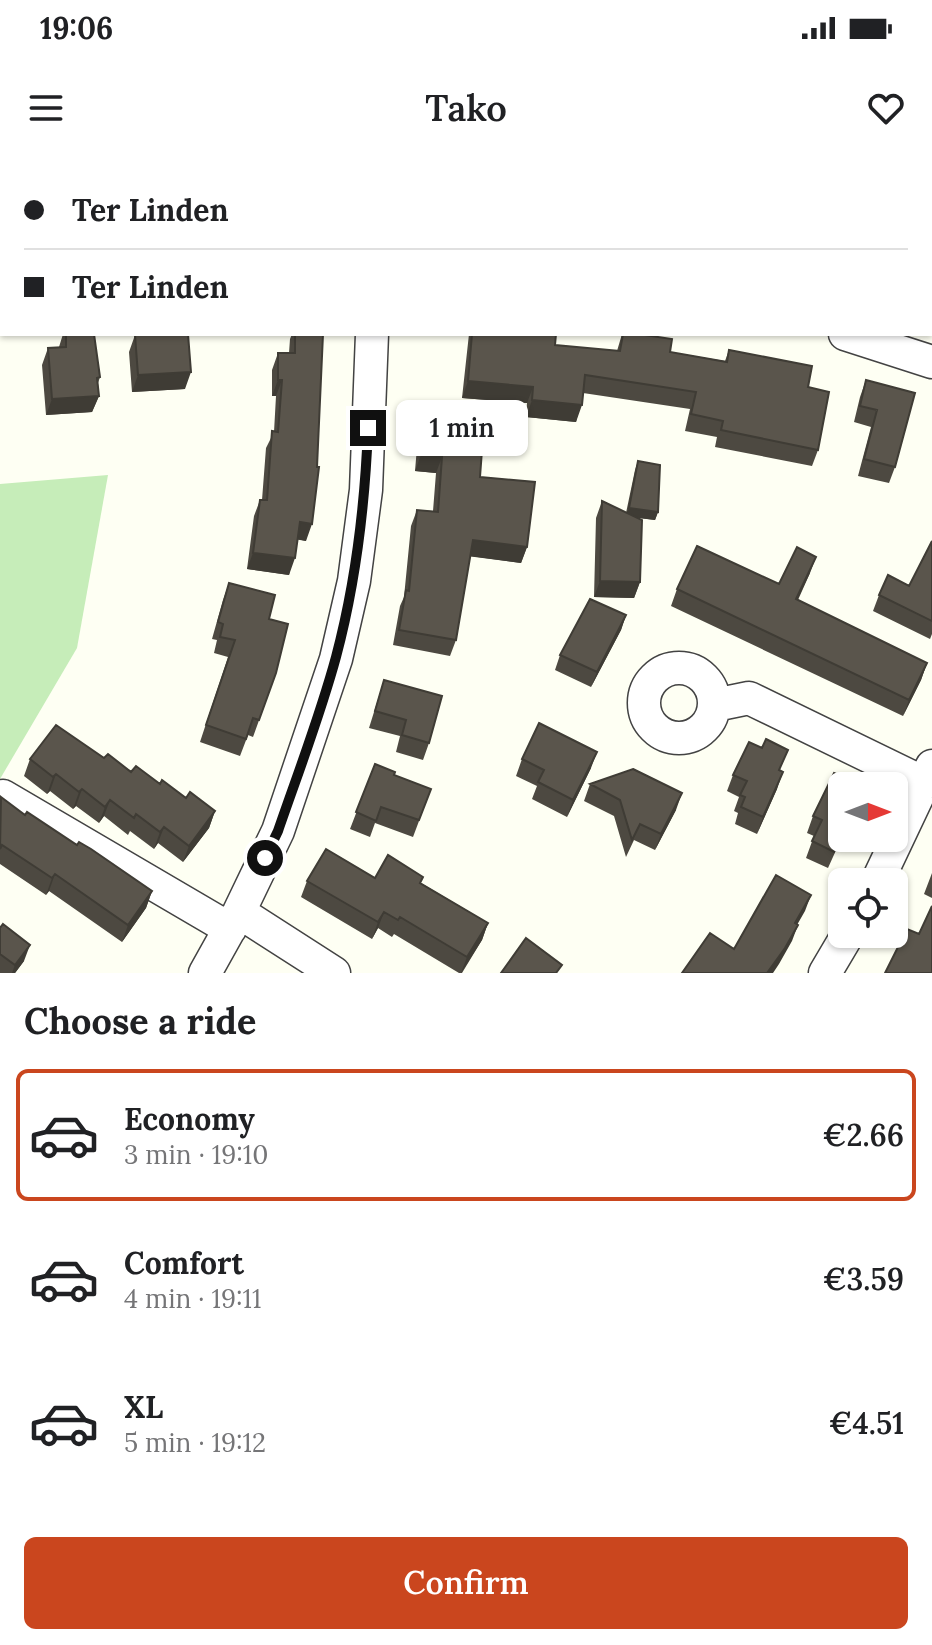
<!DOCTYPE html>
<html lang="en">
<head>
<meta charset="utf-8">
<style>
  :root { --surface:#fff; --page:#f2f2f2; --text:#202124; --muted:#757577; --line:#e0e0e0; --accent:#ca461e }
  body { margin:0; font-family:Lora,serif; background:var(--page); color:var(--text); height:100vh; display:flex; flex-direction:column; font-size:30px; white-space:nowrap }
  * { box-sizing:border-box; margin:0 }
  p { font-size:26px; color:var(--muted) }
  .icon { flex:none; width:44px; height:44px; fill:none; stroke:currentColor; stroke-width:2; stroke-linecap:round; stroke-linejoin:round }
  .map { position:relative; height:813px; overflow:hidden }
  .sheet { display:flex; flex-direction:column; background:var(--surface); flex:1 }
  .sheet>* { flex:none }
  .banner { position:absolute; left:0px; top:0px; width:932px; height:176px; box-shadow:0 2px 6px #0004; display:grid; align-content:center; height:176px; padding:0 24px; background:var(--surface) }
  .needle { width:52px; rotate:90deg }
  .tools { position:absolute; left:828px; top:612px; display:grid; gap:16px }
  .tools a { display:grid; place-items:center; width:80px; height:80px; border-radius:12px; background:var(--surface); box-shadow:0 2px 6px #0004; font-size:40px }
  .end { position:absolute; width:36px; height:36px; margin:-18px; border:10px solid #101010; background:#fff; box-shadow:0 0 0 4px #fff }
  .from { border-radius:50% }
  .bubble { position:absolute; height:56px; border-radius:12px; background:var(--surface); box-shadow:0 2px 6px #0004; font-size:26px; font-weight:600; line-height:56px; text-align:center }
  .banner b { display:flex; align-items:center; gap:28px; height:76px; font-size:30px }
  .banner b+b { border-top:2px solid var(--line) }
  .banner i { width:20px; height:20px; background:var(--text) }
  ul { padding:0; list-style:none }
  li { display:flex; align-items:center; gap:24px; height:132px; margin:0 16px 12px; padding:0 8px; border:4px solid transparent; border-radius:12px }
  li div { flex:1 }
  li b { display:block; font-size:30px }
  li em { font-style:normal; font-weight:600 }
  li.current { border-color:var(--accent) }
  li>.icon { width:72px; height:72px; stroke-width:1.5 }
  h2 { padding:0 24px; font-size:36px; line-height:96px }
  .cta { display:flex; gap:16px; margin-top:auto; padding:16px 24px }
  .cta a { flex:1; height:92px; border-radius:12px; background:var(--accent); color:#fff; font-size:32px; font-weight:600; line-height:92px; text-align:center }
  .status { display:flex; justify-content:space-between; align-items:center; height:56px; padding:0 40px; background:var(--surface); direction:ltr }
  .status svg { height:22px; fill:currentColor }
  header { display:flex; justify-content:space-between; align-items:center; height:104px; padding:0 24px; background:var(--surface); font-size:36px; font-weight:600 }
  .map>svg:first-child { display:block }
  .green { fill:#c6edb9 }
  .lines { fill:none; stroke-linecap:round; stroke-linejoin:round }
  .street-casing { stroke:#434343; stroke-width:35 }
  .street { stroke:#fff; stroke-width:32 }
  .wall { fill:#4d4941 }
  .shaded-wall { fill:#3f3c35 }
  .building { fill:#5a554c; stroke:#3f3c35; stroke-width:2 }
  .route { stroke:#101010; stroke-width:10 }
</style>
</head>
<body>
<div class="status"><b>19:06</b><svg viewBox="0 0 49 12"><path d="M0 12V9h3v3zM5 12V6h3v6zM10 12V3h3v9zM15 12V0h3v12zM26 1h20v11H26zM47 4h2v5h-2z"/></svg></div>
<header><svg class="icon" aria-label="menu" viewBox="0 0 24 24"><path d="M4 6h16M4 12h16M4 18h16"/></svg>Tako<svg class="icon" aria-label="heart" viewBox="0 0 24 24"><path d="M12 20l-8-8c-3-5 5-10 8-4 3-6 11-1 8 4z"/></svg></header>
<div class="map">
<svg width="932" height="813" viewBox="0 0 932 813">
  <rect width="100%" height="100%" fill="#fefff3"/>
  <!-- green -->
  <path class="green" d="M 108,315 L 77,488 L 0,619 L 0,324 Z"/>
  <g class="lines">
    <defs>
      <path id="street" d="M 414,0 L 414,2
        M 0,136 L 2,136
        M 845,174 L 932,202
        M644 543a35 35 0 1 1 70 0a35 35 0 1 1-70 0Z
        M 715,545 L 749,538 L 924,623
        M 3,636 L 230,769
        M 877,722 L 932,606
        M 239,752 L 334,813
        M 205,813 L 239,752 L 278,671 L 336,499 L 354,421 L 366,330 L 372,174
        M 825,813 L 848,774"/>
    </defs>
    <!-- street casing -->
    <use href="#street" class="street-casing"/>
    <!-- street -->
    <use href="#street" class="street"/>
  </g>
  <!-- wall -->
  <path class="wall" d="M 930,84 L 932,84 L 932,145 L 930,145 Z
    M 63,174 L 94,174 L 100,217 L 98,223 L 99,236 L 92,252 L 46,255 L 42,205 L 48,188 L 59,187 Z
    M 292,174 L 323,174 L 306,381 L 297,379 L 289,415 L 247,409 L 254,356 L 260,340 L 262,340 L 266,288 L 274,272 L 276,236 L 272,236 L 272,210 L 278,193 L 289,193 L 290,179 Z
    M 469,174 L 556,174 L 555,185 L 617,191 L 622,174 L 670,192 L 725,201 L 729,190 L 808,227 L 818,290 L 812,306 L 715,287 L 717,277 L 685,271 L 690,249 L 583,233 L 576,262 L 526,257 L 527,243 L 462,238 Z
    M 135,175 L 185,229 L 132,232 L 129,192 Z
    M 866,220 L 895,307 L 889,323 L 858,316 L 871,267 L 854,262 L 860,237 Z
    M 424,259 L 480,317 L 527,387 L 521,403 L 470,396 L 456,480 L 450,496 L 393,485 L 400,446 L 404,437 L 411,366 L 417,350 L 433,351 L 436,313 L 415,311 L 418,275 Z
    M 638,301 L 658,352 L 655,360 L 638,358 L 640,422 L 634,438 L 594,437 L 596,358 L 602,341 L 626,353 L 635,310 Z
    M 932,381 L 932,474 L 930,479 L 873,451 L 879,435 L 909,426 Z
    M 810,413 L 798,440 L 927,503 L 921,520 L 903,556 L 671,446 L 677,429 L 779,424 Z
    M 229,423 L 269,459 L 276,513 L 253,577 L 248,575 L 240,596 L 200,582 L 228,497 L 214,493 L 217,480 L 212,479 L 223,440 Z
    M 626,455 L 621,470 L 591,527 L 555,510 L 560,495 Z
    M 384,520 L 429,583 L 423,600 L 396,592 L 400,576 L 369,568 Z
    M 104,598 L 160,624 L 186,638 L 215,651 L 209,668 L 183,702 L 158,683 L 154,689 L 130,671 L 128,675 L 104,656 L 99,663 L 76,646 L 73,649 L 50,631 L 47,634 L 24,616 L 30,599 Z
    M 522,599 L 591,608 L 567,657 L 532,639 L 537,626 L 516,616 Z
    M 375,604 L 394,615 L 431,629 L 413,677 L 375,663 L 370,677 L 350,669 Z
    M 780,611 L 777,629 L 757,674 L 735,664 L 738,653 L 734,651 L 739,637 L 727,631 L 733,615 Z
    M 590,624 L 676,650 L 655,690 L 634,680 L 626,697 L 614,656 L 584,641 Z
    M 861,626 L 842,677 L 828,708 L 806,698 L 814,676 L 807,673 L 813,656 Z
    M 0,638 L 25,655 L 77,685 L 152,731 L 146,748 L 122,782 L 49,731 L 46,735 L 0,704 Z
    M 932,713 L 932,738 L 924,734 Z
    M 375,718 L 421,723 L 488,763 L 482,780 L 462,813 L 459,813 L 394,774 L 392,777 L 378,768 L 372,779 L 301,737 L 307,721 Z
    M 0,768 L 24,801 L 15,813 L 0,813 Z"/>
  <!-- shaded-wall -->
  <path class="shaded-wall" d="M 0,66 L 2,66 L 2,82 L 0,82 Z
    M 191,212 L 185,229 L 132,232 L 138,215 Z
    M 278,220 L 282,220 L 276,236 L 272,236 Z
    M 468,221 L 533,227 L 527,243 L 462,238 Z
    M 99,236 L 92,252 L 46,255 L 52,239 Z
    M 532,240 L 582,245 L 576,262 L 526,257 Z
    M 421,295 L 442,297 L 436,313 L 415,311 Z
    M 629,348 L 658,352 L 655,360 L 625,356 Z
    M 300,362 L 312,364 L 306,381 L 294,379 Z
    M 473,380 L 527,387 L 521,403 L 467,396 Z
    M 253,393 L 295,398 L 289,415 L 247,409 Z
    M 816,397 L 810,413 L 790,455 L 796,439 Z
    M 600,421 L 640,422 L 634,438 L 594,437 Z
    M 626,455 L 621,470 L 591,527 L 597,512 Z
    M 927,503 L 921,520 L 903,556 L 909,540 Z
    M 597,592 L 591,608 L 567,657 L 573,640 Z
    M 783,612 L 777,629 L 757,674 L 763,657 Z
    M 56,614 L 50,631 L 47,634 L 53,617 Z
    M 82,629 L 76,646 L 73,649 L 79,632 Z
    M 682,633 L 676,650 L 655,690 L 661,674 Z
    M 110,640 L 104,656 L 99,663 L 105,647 Z
    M 215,651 L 209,668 L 183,702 L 189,686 Z
    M 164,667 L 158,683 L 154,689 L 160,672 Z
    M 55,714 L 49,731 L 46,735 L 52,718 Z
    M 152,731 L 146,748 L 122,782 L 128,765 Z
    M 811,735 L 805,751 L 789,779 L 795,763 Z
    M 384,752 L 378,768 L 372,779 L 378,762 Z
    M 488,763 L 482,780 L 461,813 L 467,797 Z
    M 798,765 L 792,781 L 779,804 L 773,813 L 767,813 Z
    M 30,785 L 24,801 L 15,813 L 12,813 L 15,805 Z"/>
  <!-- building -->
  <path class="building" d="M 136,0 L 375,0 L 375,2 L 119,2 Z
    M 461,0 L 505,0 L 505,1 L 519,2 L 461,2 Z
    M 638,0 L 682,1 L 717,0 L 717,2 L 638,2 Z
    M 0,15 L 2,15 L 2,66 L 0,66 Z
    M 930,84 L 932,84 L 932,127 L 930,127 Z
    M 66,174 L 94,174 L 100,217 L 97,218 L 99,236 L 52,239 L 48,188 L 66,187 Z
    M 155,174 L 188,174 L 191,212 L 138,215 L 135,175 Z
    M 295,174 L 323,174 L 317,307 L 319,307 L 312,364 L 300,362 L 295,398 L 253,393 L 260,340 L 267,340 L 272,271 L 278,272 L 282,220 L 278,220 L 278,193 L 295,193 Z
    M 472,174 L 556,174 L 555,185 L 620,191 L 623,174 L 638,174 L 672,179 L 670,192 L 727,202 L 729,190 L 812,206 L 808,227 L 829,232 L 818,290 L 721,270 L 723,261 L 691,254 L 696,232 L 585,215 L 582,245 L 532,240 L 533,227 L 468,221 Z
    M 866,220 L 915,233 L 895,307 L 864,299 L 877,250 L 860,246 Z
    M 424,259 L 484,263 L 480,317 L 535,322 L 527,387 L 473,380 L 456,480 L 399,470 L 406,430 L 409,431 L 417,350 L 438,352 L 442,297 L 421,295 Z
    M 638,301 L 660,305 L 658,352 L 629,348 Z
    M 602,341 L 642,360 L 640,422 L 600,421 Z
    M 932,381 L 932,461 L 879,435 L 888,415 L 909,426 Z
    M 697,386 L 779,424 L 797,387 L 816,397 L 796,439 L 927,503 L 909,540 L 677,429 Z
    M 229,423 L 275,435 L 269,459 L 288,464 L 276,513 L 259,560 L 253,558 L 246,579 L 206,565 L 235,480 L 220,477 L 223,464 L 218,462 Z
    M 590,439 L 626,455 L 597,512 L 560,495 Z
    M 384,520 L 442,536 L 429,583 L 402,575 L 406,560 L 375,551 Z
    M 539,563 L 597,592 L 573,640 L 538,622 L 544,610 L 522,599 Z
    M 56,565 L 104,598 L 108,594 L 131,612 L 136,606 L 160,624 L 162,620 L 186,638 L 190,632 L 215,651 L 189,686 L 164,667 L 160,672 L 136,654 L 134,658 L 110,640 L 105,647 L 82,629 L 79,632 L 56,614 L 53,617 L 30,599 Z
    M 766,579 L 788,590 L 779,610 L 783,612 L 763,657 L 741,647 L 745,637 L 740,635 L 747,621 L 733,615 L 749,582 L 762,588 Z
    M 375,604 L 395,612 L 394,615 L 431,629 L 419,660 L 381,647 L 376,661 L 356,652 Z
    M 633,609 L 682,633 L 661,674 L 640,664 L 632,680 L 620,640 L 590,624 Z
    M 834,613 L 861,626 L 842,626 L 842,674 L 834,692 L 812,681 L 822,660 L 813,656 Z
    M 1,637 L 25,655 L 27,652 L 77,685 L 79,682 L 91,689 L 152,731 L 128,765 L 55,714 L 52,718 L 2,685 L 0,689 Z
    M 326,689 L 375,718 L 388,695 L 423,717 L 420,723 L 488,763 L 467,797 L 400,757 L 398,760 L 384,752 L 378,762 L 307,721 Z
    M 776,715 L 811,735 L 795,763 L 798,765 L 785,788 L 767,813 L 682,813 L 710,773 L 734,789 Z
    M 932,746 L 932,813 L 885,813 L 907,769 L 919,774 Z
    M 3,764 L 30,785 L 15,805 L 0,794 L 0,768 Z
    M 526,778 L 562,805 L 556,813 L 501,813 Z"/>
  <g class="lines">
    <!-- route -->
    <path class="route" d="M 265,698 L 278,671 C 298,613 320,556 336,497 C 356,422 365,345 368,268"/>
  </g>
</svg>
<div class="tools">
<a><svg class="needle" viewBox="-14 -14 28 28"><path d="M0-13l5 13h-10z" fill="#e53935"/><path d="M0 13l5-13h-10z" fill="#757577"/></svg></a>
<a><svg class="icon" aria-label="locate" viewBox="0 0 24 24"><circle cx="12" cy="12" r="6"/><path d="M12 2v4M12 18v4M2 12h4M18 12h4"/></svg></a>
</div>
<i class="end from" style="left:265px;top:698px"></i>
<i class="end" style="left:368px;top:268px"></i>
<div class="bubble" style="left:396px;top:240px;width:132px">1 min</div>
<div class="banner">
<b><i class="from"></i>Ter Linden</b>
<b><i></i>Ter Linden</b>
</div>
</div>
<section class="sheet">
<h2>Choose a ride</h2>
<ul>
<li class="current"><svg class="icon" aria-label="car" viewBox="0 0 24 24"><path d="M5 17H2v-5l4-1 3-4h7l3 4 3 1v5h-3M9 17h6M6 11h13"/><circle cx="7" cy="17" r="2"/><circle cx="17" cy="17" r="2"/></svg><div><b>Economy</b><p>3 min · 19:10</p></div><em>€2.66</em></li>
<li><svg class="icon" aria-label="car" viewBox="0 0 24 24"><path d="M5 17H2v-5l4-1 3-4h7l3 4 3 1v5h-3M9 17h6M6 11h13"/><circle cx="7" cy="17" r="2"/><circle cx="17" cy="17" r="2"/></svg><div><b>Comfort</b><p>4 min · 19:11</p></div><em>€3.59</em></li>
<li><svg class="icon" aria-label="car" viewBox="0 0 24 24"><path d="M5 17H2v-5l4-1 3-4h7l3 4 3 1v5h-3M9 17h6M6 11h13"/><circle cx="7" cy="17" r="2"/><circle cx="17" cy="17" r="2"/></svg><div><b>XL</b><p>5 min · 19:12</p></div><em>€4.51</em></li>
</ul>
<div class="cta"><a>Confirm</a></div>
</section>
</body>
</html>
